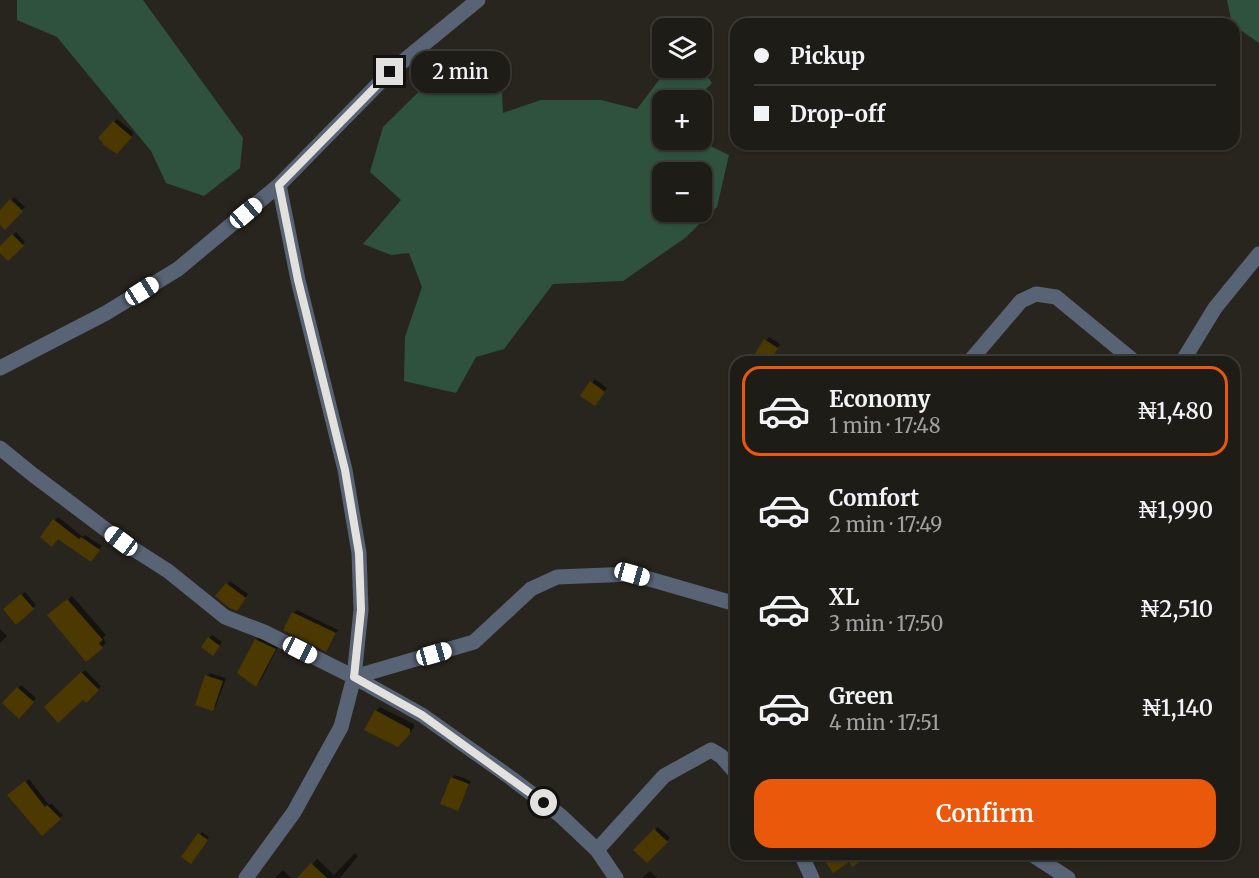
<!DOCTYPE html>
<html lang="en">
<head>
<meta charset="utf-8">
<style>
  :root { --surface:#1e1c16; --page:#26251f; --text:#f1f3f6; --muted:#a1a1a1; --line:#3c3a35; --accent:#ea580c }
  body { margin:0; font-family:Merriweather,serif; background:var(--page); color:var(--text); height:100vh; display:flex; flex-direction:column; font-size:22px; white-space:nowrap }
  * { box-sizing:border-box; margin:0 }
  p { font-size:20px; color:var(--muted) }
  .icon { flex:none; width:33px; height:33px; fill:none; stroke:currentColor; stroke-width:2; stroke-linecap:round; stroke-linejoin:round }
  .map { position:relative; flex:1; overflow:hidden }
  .sheet { position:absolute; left:730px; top:356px; width:510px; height:504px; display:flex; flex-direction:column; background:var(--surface); border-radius:18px; box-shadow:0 2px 4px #0004,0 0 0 2px var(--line) }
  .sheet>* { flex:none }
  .top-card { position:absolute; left:730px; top:18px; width:510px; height:132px; border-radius:18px; box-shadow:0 2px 4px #0004,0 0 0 2px var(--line); display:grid; align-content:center; height:132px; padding:0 24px; background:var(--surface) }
  .controls { position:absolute; left:652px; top:18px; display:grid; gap:12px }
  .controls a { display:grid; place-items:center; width:60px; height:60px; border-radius:12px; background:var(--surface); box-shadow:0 2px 4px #0004,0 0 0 2px var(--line); font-size:30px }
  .end { position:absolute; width:27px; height:27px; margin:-14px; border:8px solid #e3e1dd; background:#111; box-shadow:0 0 0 3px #111 }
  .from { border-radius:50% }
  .bubble { position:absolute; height:42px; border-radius:18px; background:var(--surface); box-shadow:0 2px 4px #0004,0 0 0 2px var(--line); font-size:20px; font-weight:600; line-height:42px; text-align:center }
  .car { position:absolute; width:18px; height:36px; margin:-18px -9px; border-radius:8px; box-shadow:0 0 4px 2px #0007; background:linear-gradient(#fff 24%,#345 0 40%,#fff 0 76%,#345 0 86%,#fff 0) }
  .top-card b { display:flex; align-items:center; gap:21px; height:57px; font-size:22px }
  .top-card b+b { border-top:2px solid var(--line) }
  .top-card i { width:15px; height:15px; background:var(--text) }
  ul { padding:10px 0 0; list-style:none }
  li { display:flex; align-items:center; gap:18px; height:90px; margin:0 12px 9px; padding:0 12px; border:3px solid transparent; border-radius:18px }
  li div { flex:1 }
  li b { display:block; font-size:22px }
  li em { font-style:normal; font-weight:600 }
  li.on { border-color:var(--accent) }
  li>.icon { width:54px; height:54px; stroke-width:1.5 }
  .button { display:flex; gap:12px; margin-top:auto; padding:12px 24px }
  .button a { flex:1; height:69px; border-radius:18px; background:var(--accent); color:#fff; font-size:24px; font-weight:600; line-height:69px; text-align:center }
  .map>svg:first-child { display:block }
  .green { fill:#2f523f; fill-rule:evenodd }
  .shadow { fill:#0007 }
  .building { fill:#4c3902 }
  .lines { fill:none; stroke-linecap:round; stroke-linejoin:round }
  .minor { stroke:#586375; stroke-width:15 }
  .route { stroke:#e3e1dd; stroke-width:8 }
</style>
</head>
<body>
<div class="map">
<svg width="1259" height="878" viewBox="0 0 1259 878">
  <rect width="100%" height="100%" fill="#28251e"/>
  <!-- green -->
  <path class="green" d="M 17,0 L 143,0 L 243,138 L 240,168 L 204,196 L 166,183 L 151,151 L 57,37 L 17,20 Z
    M 1227,0 L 1259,0 L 1259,43 L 1232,24 Z
    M 462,49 L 501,72 L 503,113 L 541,100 L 601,100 L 637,109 L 668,68 L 701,68 L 712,83 L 695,100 L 663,100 L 663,140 L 683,140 L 684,141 L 698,140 L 729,155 L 717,207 L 685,238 L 623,281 L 553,284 L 504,349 L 476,357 L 456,393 L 404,381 L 405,337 L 422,287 L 409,253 L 391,255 L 363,244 L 401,200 L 370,172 L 383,127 ZM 663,172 L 702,172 L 702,212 L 663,212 Z"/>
  <!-- shadow -->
  <path class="shadow" d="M 117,119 L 134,133 L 117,153 L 100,138 Z
    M 14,197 L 25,207 L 5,228 L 0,223 L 0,212 Z
    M 16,232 L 25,242 L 8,259 L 0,251 L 0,248 Z
    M 769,337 L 780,344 L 769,362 L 752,362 Z
    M 595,379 L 607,388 L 598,401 L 582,395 Z
    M 58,517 L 83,537 L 85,535 L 102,546 L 94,557 L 58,538 L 55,520 Z
    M 230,581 L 248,594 L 240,606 L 227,584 Z
    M 25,592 L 36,605 L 16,623 L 5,609 Z
    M 72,596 L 106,635 L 103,638 L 106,643 L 86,660 L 54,611 Z
    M 297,610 L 338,630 L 326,650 L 293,613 Z
    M 0,629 L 7,636 L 0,643 Z
    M 212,635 L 222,642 L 216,651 L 209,638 Z
    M 261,635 L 280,643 L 261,680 L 256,685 L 256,640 Z
    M 85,670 L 101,686 L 86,701 L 83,698 L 46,708 Z
    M 210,673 L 226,678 L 216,706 L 213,709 L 207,676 Z
    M 21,685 L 36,698 L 19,717 L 4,703 Z
    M 380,707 L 414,724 L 414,728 L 398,745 L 376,711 Z
    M 455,775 L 471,781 L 457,809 L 452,778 Z
    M 29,779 L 49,805 L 51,803 L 63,815 L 43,834 L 12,792 Z
    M 658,827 L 670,838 L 647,861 L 636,850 Z
    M 202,832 L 209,837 L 193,860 L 183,856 Z
    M 355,853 L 358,856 L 340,878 L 299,878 L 317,859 L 334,875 Z
    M 835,854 L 868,854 L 852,865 L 849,860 L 827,861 Z
    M 283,870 L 291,878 L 275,878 Z
    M 650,871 L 657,878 L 642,878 Z"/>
  <!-- building -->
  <path class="building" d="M 113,121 L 132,137 L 117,154 L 102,144 L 103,143 L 98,138 Z
    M 10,199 L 23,211 L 5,230 L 0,225 L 0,210 Z
    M 12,234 L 24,246 L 8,261 L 0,253 L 0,246 Z
    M 764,339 L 778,348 L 770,362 L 750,362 Z
    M 590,381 L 605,392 L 595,406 L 580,396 Z
    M 53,519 L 79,539 L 81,537 L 100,550 L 91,562 L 58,539 L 52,547 L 40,537 Z
    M 226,583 L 246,598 L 237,611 L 230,608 L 215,596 Z
    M 21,594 L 34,609 L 16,625 L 3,609 Z
    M 67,599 L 103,640 L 99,643 L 103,648 L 86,662 L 47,615 Z
    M 292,612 L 336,633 L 326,652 L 283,630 Z
    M 208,637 L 220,646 L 213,656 L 201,647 Z
    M 255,639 L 276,649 L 256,687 L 237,673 Z
    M 81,672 L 99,690 L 86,703 L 83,700 L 58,723 L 44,707 Z
    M 205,675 L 223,681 L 213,711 L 195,705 Z
    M 17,687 L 34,702 L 19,719 L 2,703 Z
    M 375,710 L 410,729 L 410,734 L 398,747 L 364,730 Z
    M 451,777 L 469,784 L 458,811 L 440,804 Z
    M 25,781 L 45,807 L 47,805 L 61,819 L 42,836 L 7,795 Z
    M 654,829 L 668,842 L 647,863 L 633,850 Z
    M 198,833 L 208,840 L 191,864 L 181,857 Z
    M 835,854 L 871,854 L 852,867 L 849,862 L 833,873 L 825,861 Z
    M 311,863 L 327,878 L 297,878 Z"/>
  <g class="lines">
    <!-- minor -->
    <path class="minor" d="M 969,362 L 1021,301 L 1036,294 L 1056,297 L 1135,362
      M 1182,362 L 1215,308 L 1259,254
      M 0,368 L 106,313 L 178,269 L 279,185 L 390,72 L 478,0
      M 0,448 L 32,474 L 121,541 L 168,571 L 225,617 L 264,632 L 354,677 L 422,715 L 511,778 L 561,816 L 597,850 L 616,878
      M 354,677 L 474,642 L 531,589 L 557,577 L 632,574 L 736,604
      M 597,850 L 664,776 L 711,750 L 721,756 L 736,773
      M 801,854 L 812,878
      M 1031,854 L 1068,878
      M 246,878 L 294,812 L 341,727 L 354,677 L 361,610 L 359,553 L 345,470 L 298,280 L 279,185"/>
  </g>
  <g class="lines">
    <!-- route -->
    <path class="route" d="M 390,72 L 279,185 L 298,280 L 345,470 L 359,553 L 361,610 L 354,677 L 422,715 L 544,803"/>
  </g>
</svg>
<div class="controls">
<a><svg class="icon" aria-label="layers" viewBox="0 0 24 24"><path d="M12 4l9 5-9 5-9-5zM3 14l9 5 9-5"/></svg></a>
<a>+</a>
<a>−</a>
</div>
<i class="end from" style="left:544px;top:803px"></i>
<i class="end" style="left:390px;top:72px"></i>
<div class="bubble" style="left:411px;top:51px;width:99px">2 min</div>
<i class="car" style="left:246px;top:213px;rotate:50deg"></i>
<i class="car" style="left:142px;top:291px;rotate:58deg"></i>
<i class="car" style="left:121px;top:541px;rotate:307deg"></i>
<i class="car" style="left:632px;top:574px;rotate:106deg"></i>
<i class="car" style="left:300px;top:650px;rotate:117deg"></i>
<i class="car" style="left:434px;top:654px;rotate:74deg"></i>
<div class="top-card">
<b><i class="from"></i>Pickup</b>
<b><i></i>Drop-off</b>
</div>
<section class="sheet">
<ul>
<li class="on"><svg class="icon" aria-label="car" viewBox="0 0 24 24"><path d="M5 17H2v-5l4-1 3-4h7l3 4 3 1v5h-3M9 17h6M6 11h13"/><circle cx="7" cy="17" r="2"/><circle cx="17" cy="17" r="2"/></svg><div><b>Economy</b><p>1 min · 17:48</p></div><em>₦1,480</em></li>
<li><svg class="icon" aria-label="car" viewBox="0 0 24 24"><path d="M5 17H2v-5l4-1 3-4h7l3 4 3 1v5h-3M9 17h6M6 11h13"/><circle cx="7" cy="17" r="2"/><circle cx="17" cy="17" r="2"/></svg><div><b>Comfort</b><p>2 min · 17:49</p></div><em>₦1,990</em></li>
<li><svg class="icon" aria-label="car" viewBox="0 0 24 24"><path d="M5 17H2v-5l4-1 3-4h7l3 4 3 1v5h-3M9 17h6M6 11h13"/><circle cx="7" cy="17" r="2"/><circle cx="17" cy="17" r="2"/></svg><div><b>XL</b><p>3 min · 17:50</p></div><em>₦2,510</em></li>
<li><svg class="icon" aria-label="car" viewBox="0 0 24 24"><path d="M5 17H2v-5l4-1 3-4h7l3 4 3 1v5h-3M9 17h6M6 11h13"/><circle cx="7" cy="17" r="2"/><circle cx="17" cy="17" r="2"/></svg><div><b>Green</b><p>4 min · 17:51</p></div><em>₦1,140</em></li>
</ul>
<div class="button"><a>Confirm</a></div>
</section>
</div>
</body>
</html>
